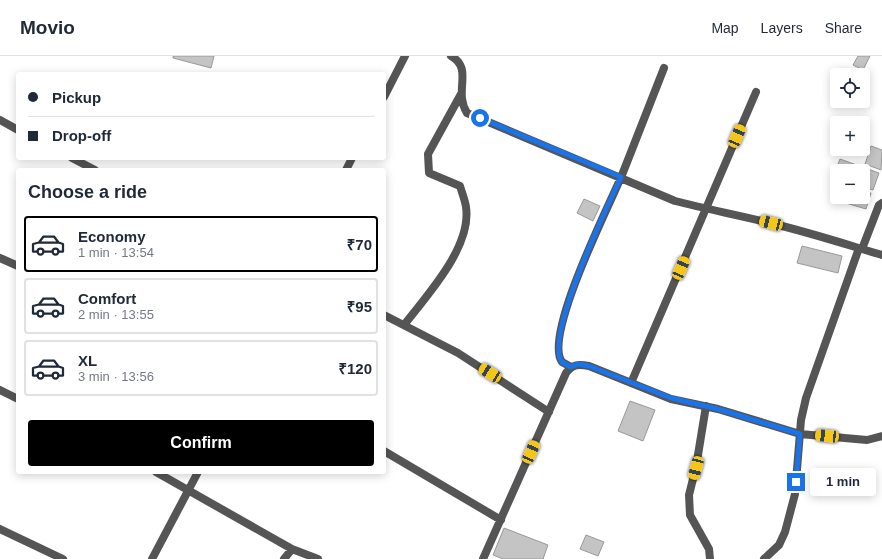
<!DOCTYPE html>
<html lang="en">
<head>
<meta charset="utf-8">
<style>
  :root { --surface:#fff; --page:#f6f6f7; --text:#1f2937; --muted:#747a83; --line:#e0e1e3; --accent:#000 }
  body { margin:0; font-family:Arial,sans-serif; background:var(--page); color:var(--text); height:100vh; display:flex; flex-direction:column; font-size:15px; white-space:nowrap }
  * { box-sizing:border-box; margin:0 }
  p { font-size:13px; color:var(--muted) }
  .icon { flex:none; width:22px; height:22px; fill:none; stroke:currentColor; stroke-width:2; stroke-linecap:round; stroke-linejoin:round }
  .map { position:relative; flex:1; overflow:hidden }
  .details { position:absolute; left:16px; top:112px; width:370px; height:306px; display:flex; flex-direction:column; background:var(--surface); border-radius:4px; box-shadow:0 2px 10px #0003 }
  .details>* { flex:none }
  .hud { position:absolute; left:16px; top:16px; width:370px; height:88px; border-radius:4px; box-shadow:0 2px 10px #0003; display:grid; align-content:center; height:88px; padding:0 12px; background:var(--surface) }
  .fabs { position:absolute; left:830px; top:12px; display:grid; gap:8px }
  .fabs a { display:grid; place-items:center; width:40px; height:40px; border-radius:4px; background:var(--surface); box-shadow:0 2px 10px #0003; font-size:20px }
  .end { position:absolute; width:18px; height:18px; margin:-9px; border:5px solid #1a73e8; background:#fff; box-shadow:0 0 0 2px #fff }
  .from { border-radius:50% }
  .bubble { position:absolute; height:28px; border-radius:4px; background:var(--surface); box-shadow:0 2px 10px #0003; font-size:13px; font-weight:600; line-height:28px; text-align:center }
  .car { position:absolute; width:12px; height:24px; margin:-12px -6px; border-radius:5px; box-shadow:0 0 3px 1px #0007; background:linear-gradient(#f5c518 24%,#345 0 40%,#f5c518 0 76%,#345 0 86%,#f5c518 0) }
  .hud b { display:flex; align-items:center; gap:14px; height:38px; font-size:15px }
  .hud b+b { border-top:1px solid var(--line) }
  .hud i { width:10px; height:10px; background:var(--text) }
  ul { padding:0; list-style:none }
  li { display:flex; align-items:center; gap:12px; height:56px; margin:0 8px 6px; padding:0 4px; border:2px solid var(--line); border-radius:4px }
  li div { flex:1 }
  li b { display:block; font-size:15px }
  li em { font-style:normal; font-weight:600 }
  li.selected { border-color:var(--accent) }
  li>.icon { width:36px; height:36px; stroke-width:1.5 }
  h2 { padding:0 12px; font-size:18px; line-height:48px }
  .button { display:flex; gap:8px; margin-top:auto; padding:8px 12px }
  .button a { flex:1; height:46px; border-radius:4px; background:var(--accent); color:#fff; font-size:16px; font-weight:600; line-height:46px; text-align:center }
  header { display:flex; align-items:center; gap:24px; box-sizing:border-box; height:56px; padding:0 20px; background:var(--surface); border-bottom:1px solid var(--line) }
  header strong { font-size:19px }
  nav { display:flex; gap:22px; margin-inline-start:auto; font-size:14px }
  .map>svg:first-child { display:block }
  .building { fill:#c4c4c4; stroke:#999 }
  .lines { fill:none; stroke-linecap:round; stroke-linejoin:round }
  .street { stroke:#555; stroke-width:8 }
  .route { stroke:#1a73e8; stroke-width:5 }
</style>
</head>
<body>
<header>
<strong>Movio</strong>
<nav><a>Map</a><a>Layers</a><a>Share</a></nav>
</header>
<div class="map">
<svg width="882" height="503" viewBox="0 0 882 503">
  <rect width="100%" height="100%" fill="#fff"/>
  <!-- building -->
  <path class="building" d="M 173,0 L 214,0 L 211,12 L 173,2 Z
    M 858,0 L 870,0 L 863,14 L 853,9 Z
    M 871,90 L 882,94 L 881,114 L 865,108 Z
    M 840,103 L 879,117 L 873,134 L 863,131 L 863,115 L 837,115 L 837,122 L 833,121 Z
    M 863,135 L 871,137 L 866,153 L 839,145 L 841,141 L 863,141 Z
    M 584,143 L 600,150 L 593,165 L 577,157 Z
    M 802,190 L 842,200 L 838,217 L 797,207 Z
    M 630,345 L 655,354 L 643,385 L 618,375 Z
    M 504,472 L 548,489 L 543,503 L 503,503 L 493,499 Z
    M 586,479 L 604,486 L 598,500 L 580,493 Z"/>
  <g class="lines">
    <!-- street -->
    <path class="street" d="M 451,0 C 474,13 453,35 467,57 L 675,145 C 706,153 738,159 770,167 C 808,176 845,188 882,199
      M 384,41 L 405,0
      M 0,64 L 18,74
      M 72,102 L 95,114
      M 346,114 L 352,102
      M 862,193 L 879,149 L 882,147
      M 0,202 L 18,210
      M 384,259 L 458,297 L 549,356
      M 404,269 C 427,239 472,191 466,151 C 465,144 462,137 460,130 L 429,117 L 428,98 L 461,38
      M 571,311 L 562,306 C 543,280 609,150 622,119 C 636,83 650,47 664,12
      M 631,327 L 756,36
      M 0,334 L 18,343
      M 706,350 L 696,411 L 689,439 L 690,459 L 709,493 L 710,503
      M 384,395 L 501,464
      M 156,416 L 292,493 L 318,503
      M 0,473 L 63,503
      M 152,503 L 198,416
      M 284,503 L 292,493
      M 483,503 L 566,317 C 573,308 578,308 589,310 L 671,343 L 718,353 L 800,378 L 867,384 L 882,380
      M 764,503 L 779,489 L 785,476 L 795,438 L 801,364 L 806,342 L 859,192"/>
  </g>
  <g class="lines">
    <!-- route -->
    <path class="route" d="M 480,62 L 621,121 C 607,151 544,281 562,306 L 571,311 L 578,308 L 589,310 L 671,342 L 718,353 L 800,378 L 796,426"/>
  </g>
</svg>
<div class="fabs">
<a><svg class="icon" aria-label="locate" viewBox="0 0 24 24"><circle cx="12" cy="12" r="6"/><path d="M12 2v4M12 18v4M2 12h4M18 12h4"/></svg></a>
<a>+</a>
<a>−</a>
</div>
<i class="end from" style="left:480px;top:62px"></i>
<i class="end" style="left:796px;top:426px"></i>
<div class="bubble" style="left:810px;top:412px;width:66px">1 min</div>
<i class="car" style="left:737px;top:80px;rotate:23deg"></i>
<i class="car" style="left:771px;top:167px;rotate:284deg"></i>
<i class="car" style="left:681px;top:212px;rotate:23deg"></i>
<i class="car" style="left:490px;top:317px;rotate:302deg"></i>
<i class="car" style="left:827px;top:380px;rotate:276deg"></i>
<i class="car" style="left:531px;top:396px;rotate:24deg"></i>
<i class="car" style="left:696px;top:412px;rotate:195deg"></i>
<div class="hud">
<b><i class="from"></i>Pickup</b>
<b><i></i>Drop-off</b>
</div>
<section class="details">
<h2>Choose a ride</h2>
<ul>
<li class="selected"><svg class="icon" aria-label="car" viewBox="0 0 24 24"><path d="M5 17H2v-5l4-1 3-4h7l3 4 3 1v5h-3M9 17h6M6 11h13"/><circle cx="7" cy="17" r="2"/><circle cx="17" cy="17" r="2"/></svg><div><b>Economy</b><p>1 min · 13:54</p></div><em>₹70</em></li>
<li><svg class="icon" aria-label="car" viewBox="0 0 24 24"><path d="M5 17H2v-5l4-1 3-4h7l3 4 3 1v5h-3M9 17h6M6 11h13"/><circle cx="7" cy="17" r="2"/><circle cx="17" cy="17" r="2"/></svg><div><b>Comfort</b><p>2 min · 13:55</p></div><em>₹95</em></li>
<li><svg class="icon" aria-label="car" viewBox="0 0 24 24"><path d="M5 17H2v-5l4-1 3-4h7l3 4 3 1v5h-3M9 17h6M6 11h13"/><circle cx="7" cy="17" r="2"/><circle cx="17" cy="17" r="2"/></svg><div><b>XL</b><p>3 min · 13:56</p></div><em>₹120</em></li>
</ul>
<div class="button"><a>Confirm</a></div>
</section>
</div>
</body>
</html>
